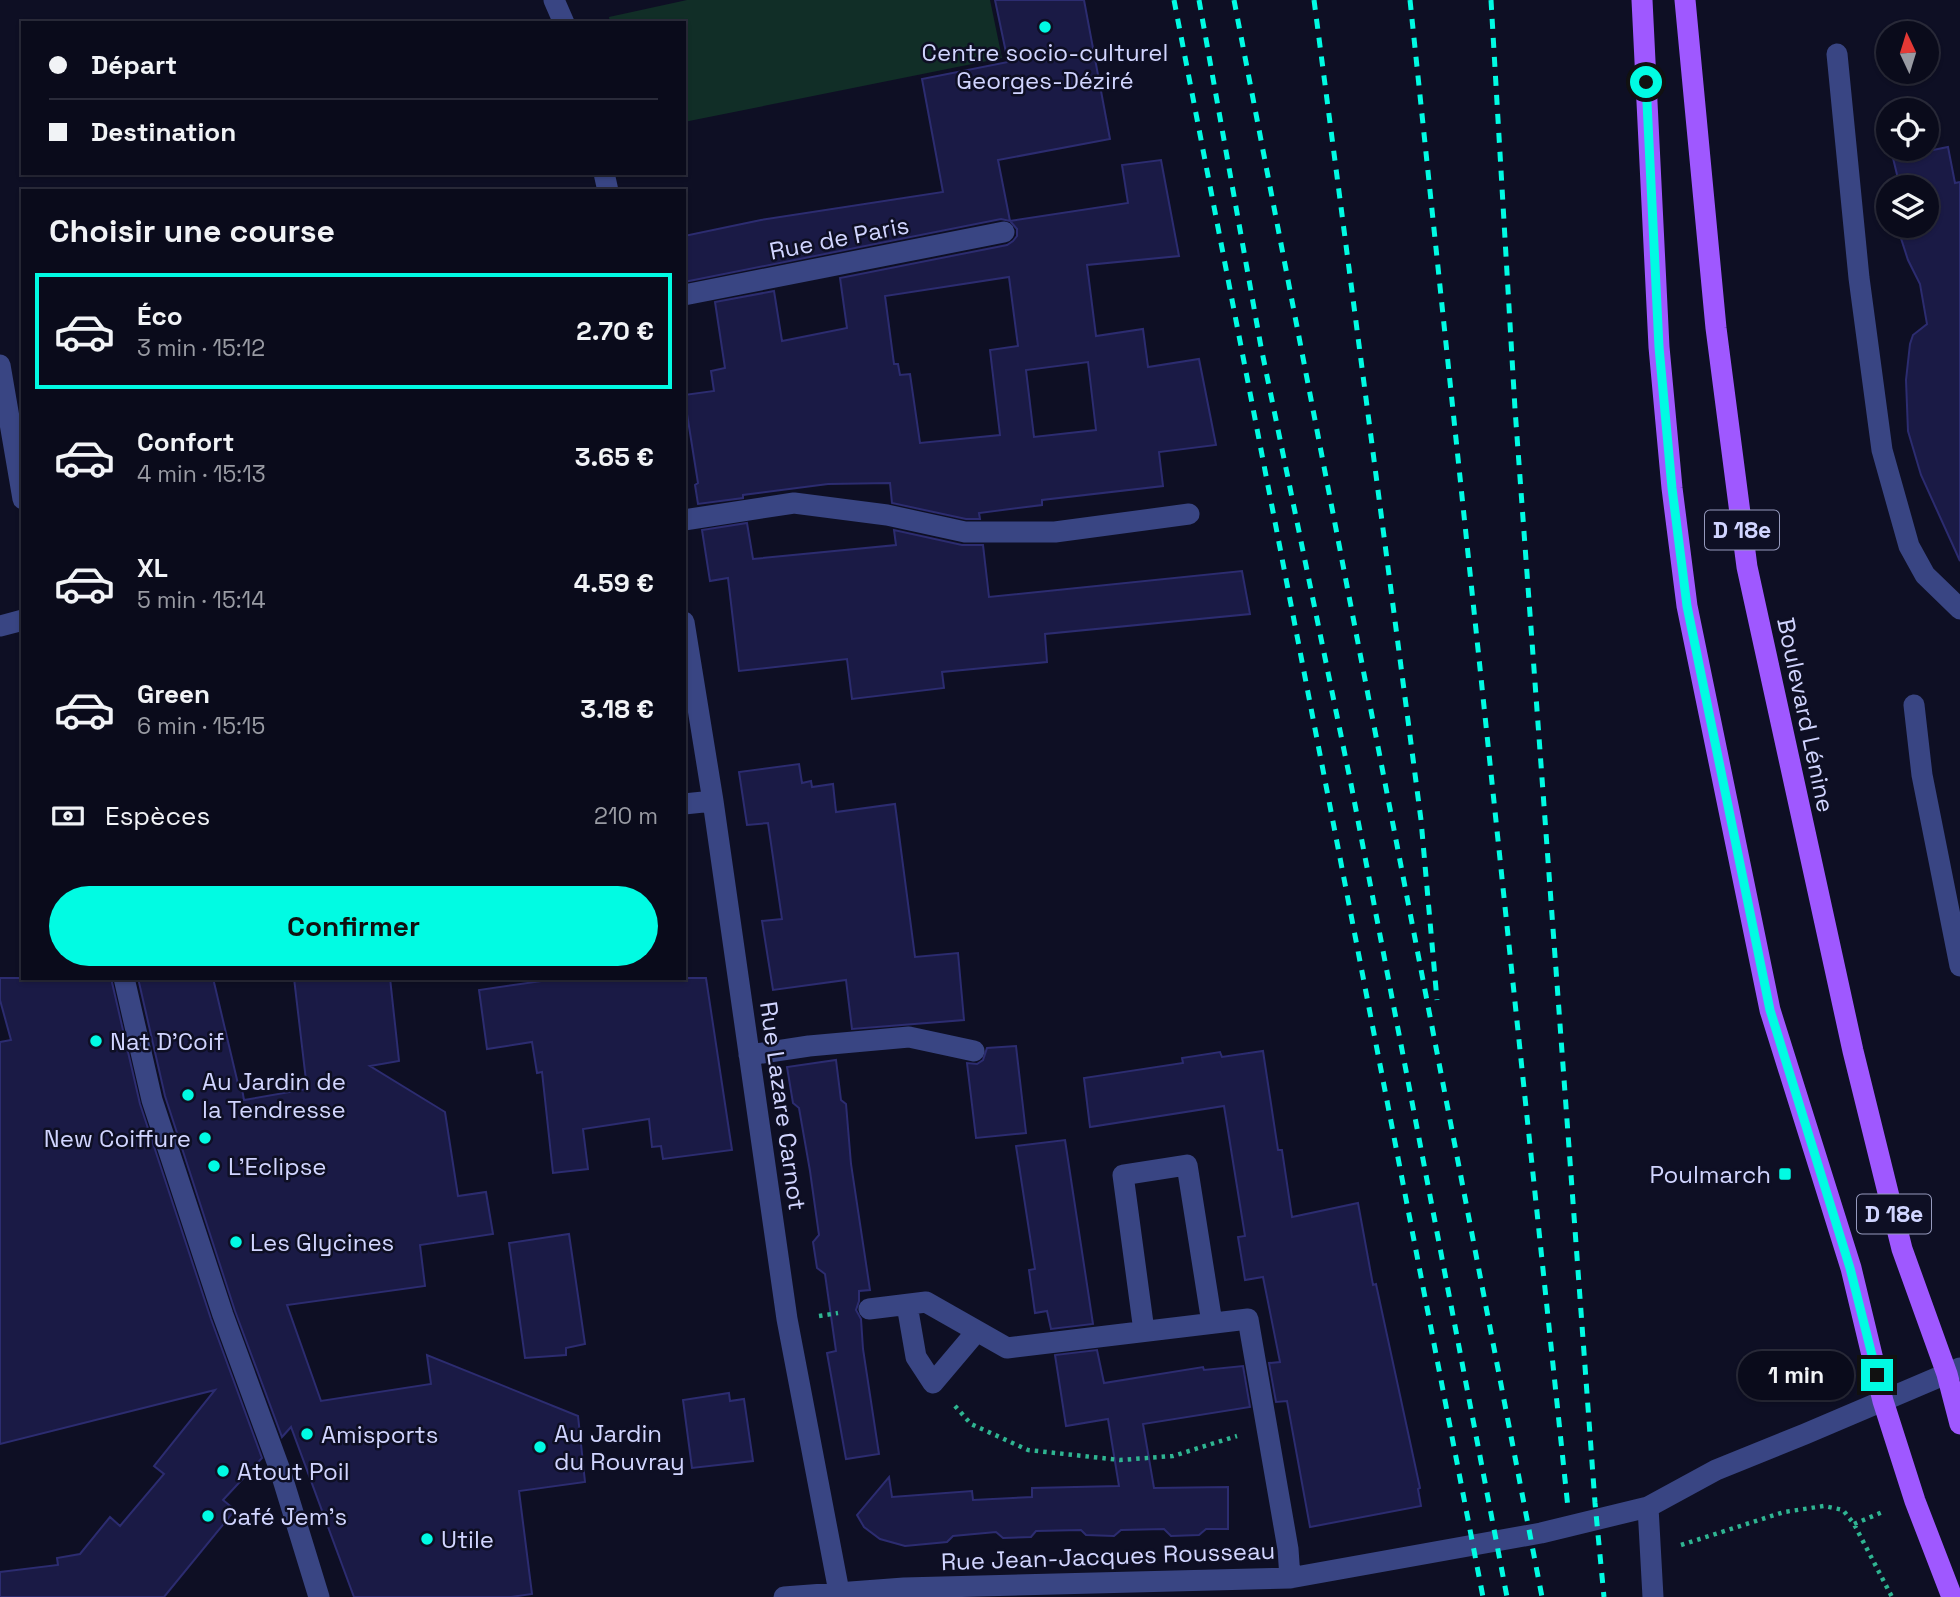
<!DOCTYPE html>
<html lang="fr">
<head>
<meta charset="utf-8">
<style>
  :root { --surface:#0a0b1b; --page:#131424; --text:#f1f3f6; --muted:#999ba3; --line:#2a2b3a; --accent:#01fbe3 }
  body { margin:0; font-family:"Space Grotesk",sans-serif; background:var(--page); color:var(--text); height:100vh; display:flex; flex-direction:column; font-size:26px; white-space:nowrap }
  * { box-sizing:border-box; margin:0 }
  p { font-size:23px; color:var(--muted) }
  .icon { flex:none; width:38px; height:38px; fill:none; stroke:currentColor; stroke-width:2; stroke-linecap:round; stroke-linejoin:round }
  .map { position:relative; flex:1; overflow:hidden }
  .drawer { position:absolute; left:21px; top:189px; width:665px; height:791px; display:flex; flex-direction:column; background:var(--surface); border-radius:0px; box-shadow:0 2px 5px #0004,0 0 0 2px var(--line) }
  .drawer>* { flex:none }
  .banner { position:absolute; left:21px; top:21px; width:665px; height:154px; border-radius:0px; box-shadow:0 2px 5px #0004,0 0 0 2px var(--line); display:grid; align-content:center; height:154px; padding:0 28px; background:var(--surface) }
  .needle { width:46px; rotate:356deg }
  .controls { position:absolute; left:1876px; top:21px; display:grid; gap:14px }
  .controls a { display:grid; place-items:center; width:63px; height:63px; border-radius:50%; background:var(--surface); box-shadow:0 2px 5px #0004,0 0 0 2px var(--line); font-size:35px }
  .end { position:absolute; width:32px; height:32px; margin:-16px; border:9px solid #01fbe3; background:#111; box-shadow:0 0 0 4px #111 }
  .from { border-radius:50% }
  .bubble { position:absolute; height:49px; border-radius:24px; background:var(--surface); box-shadow:0 2px 5px #0004,0 0 0 2px var(--line); font-size:23px; font-weight:600; line-height:49px; text-align:center }
  .banner b { display:flex; align-items:center; gap:24px; height:66px; font-size:26px }
  .banner b+b { border-top:2px solid var(--line) }
  .banner i { width:18px; height:18px; background:var(--text) }
  ul { padding:0; list-style:none }
  li { display:flex; align-items:center; gap:21px; height:116px; margin:0 14px 10px; padding:0 14px; border:4px solid transparent; border-radius:0px }
  li div { flex:1 }
  li b { display:block; font-size:26px }
  li em { font-style:normal; font-weight:600 }
  li.active { border-color:var(--accent) }
  li>.icon { width:63px; height:63px; stroke-width:1.5 }
  h2 { padding:0 28px; font-size:32px; line-height:84px }
  .pay { display:flex; align-items:center; gap:18px; height:77px; padding:0 28px; font-size:26px }
  .pay p { margin-inline-start:auto }
  .cta { display:flex; gap:14px; margin-top:auto; padding:14px 28px }
  .cta a { flex:1; height:80px; border-radius:42px; background:var(--accent); color:#111; font-size:28px; font-weight:600; line-height:80px; text-align:center }
  .map>svg:first-child { display:block }
  .green { fill:#112e27 }
  .building { fill:#1a1a45; stroke:#2c2c70; stroke-width:2; fill-rule:evenodd }
  .lines { fill:none; stroke-linecap:round; stroke-linejoin:round }
  .path { stroke:#2fb592; stroke-width:4.5; stroke-dasharray:3.5 5; stroke-linecap:butt }
  .minor { stroke:#394583; stroke-width:21 }
  .major { stroke:#9f58ff; stroke-width:21 }
  .rail { stroke:#01fbe3; stroke-width:5; stroke-dasharray:10 9; stroke-linecap:butt }
  .route { stroke:#01fbe3; stroke-width:9 }
  .poi-dot { fill:#01fbe3; stroke:#0e0f24; stroke-width:2.5 }
  .labels { text-anchor:middle; dominant-baseline:central; stroke-width:5; stroke-linejoin:round; paint-order:stroke }
  .shield { fill:#0e0f24; stroke:#969abd; stroke-width:2 }
  .shield-label { font-size:23px; font-weight:bold; fill:#d1d5ff }
  .poi-label { font-size:24px; fill:#d1d5ff; stroke:#0e0f24; text-anchor:start }
  .street-label { font-size:24px; fill:#d1d5ff; stroke:#0e0f24 }
</style>
</head>
<body>
<div class="map">
<svg width="1960" height="1597" viewBox="0 0 1960 1597">
  <rect width="100%" height="100%" fill="#0e0f24"/>
  <!-- green -->
  <path class="green" d="M 687,0 L 990,0 L 1002,58 L 684,122 L 684,23 L 610,23 L 609,17 Z"/>
  <!-- building -->
  <path class="building" d="M 995,0 L 1084,0 L 1110,139 L 998,160 L 1010,221 L 1001,219 L 684,282 L 684,236 L 761,220 L 943,192 L 922,79 L 1008,62 Z
    M 1948,147 L 1955,183 L 1960,182 L 1960,561 L 1921,475 L 1908,431 L 1906,380 L 1910,344 L 1913,335 L 1927,324 L 1920,284 L 1908,260 L 1897,226 L 1927,226 L 1927,187 L 1900,187 L 1893,158 Z
    M 1161,160 L 1179,256 L 1087,265 L 1096,336 L 1143,329 L 1148,367 L 1199,359 L 1216,445 L 1159,452 L 1163,486 L 1042,500 L 1042,505 L 979,513 L 980,519 L 966,519 L 892,503 L 890,483 L 828,484 L 743,495 L 743,498 L 698,504 L 695,485 L 698,483 L 684,395 L 714,391 L 711,371 L 725,368 L 715,302 L 774,291 L 782,341 L 847,328 L 840,278 L 1007,245 L 1013,241 L 1017,236 L 1017,229 L 1010,221 L 1128,203 L 1122,165 ZM 1009,277 L 1018,346 L 990,350 L 1000,435 L 920,443 L 910,374 L 900,375 L 898,364 L 894,364 L 885,296 ZM 1088,362 L 1096,430 L 1034,437 L 1026,370 Z
    M 747,523 L 753,559 L 896,545 L 894,530 L 962,545 L 983,545 L 989,597 L 1242,571 L 1250,614 L 1045,634 L 1047,662 L 942,672 L 944,688 L 852,699 L 847,659 L 739,671 L 728,578 L 710,581 L 702,530 Z
    M 799,764 L 802,783 L 811,781 L 812,787 L 833,784 L 836,812 L 895,804 L 915,957 L 958,953 L 964,1020 L 852,1029 L 846,980 L 773,990 L 762,921 L 782,919 L 768,823 L 747,825 L 739,772 Z
    M 0,978 L 111,978 L 140,1104 L 211,1319 L 262,1458 L 223,1500 L 235,1510 L 164,1597 L 0,1597 L 0,1572 L 58,1565 L 57,1558 L 80,1554 L 110,1517 L 120,1526 L 164,1474 L 154,1466 L 215,1390 L 0,1444 L 0,1042 L 11,1040 L 0,1000 Z
    M 138,978 L 213,978 L 238,1084 L 241,1083 L 244,1100 L 307,1089 L 294,978 L 390,978 L 399,1061 L 370,1066 L 445,1112 L 458,1196 L 486,1192 L 493,1234 L 420,1245 L 425,1286 L 287,1305 L 321,1401 L 431,1384 L 427,1355 L 578,1416 L 585,1482 L 519,1491 L 532,1594 L 511,1597 L 354,1597 L 291,1427 L 282,1437 L 235,1311 L 165,1096 Z
    M 563,978 L 706,978 L 732,1150 L 663,1159 L 661,1146 L 652,1147 L 649,1119 L 583,1129 L 588,1169 L 553,1173 L 542,1072 L 537,1073 L 532,1042 L 487,1049 L 479,990 Z
    M 1016,1046 L 1026,1133 L 976,1138 L 967,1063 L 977,1064 L 983,1060 L 987,1048 Z
    M 1263,1051 L 1278,1150 L 1282,1150 L 1292,1217 L 1358,1203 L 1373,1285 L 1376,1284 L 1420,1488 L 1418,1489 L 1421,1506 L 1310,1527 L 1287,1401 L 1276,1402 L 1269,1363 L 1280,1362 L 1263,1277 L 1245,1280 L 1238,1237 L 1245,1236 L 1224,1106 L 1090,1127 L 1084,1078 L 1183,1063 L 1182,1058 L 1220,1052 L 1222,1057 Z
    M 836,1060 L 841,1100 L 846,1104 L 851,1164 L 870,1290 L 859,1291 L 859,1301 L 856,1310 L 861,1319 L 863,1349 L 879,1454 L 846,1459 L 827,1353 L 836,1351 L 825,1274 L 817,1268 L 813,1242 L 819,1235 L 810,1171 L 799,1108 L 793,1103 L 787,1067 Z
    M 1065,1140 L 1093,1324 L 1051,1329 L 1047,1311 L 1035,1313 L 1029,1270 L 1035,1269 L 1016,1146 Z
    M 569,1234 L 585,1344 L 566,1348 L 566,1355 L 525,1358 L 509,1243 Z
    M 1097,1350 L 1104,1383 L 1203,1367 L 1204,1370 L 1243,1366 L 1250,1407 L 1143,1424 L 1154,1488 L 1228,1487 L 1228,1529 L 1206,1529 L 1199,1535 L 1171,1536 L 1164,1529 L 1121,1530 L 1114,1536 L 1086,1535 L 1081,1530 L 1036,1531 L 1031,1537 L 1003,1538 L 996,1532 L 953,1536 L 947,1542 L 905,1546 L 880,1539 L 864,1527 L 857,1515 L 889,1477 L 892,1497 L 972,1491 L 973,1500 L 1032,1497 L 1032,1488 L 1119,1486 L 1108,1419 L 1066,1426 L 1055,1355 Z
    M 729,1393 L 730,1401 L 744,1399 L 753,1461 L 692,1468 L 683,1400 Z"/>
  <g class="lines">
    <!-- path -->
    <path class="path" d="M 819,1316 L 838,1313
      M 955,1406 L 971,1424 L 1028,1450 L 1120,1460 L 1173,1456 L 1237,1436
      M 1854,1524 L 1885,1511
      M 1681,1545 L 1784,1512 L 1824,1506 L 1843,1510 L 1854,1524 L 1892,1597"/>
    <!-- minor -->
    <path class="minor" d="M 554,0 L 564,23
      M 1837,54 L 1859,278 L 1882,450 L 1909,546 L 1925,575 L 1960,609
      M 604,173 L 608,191
      M 684,295 L 1004,232
      M 0,365 L 23,499
      M 684,520 L 794,503 L 887,515 L 965,532 L 1055,532 L 1189,514
      M 684,622 L 713,801 L 787,1319 L 840,1597
      M 0,626 L 23,620
      M 1914,705 L 1922,775 L 1960,966
      M 684,804 L 713,801
      M 124,978 L 152,1100 L 223,1315 L 280,1470 L 319,1597
      M 749,1055 L 809,1046 L 909,1037 L 974,1051
      M 907,1305 L 916,1357 L 933,1383 L 977,1331
      M 869,1309 L 926,1302 L 1007,1348 L 1248,1319 L 1288,1549 L 1290,1578
      M 1144,1331 L 1123,1175 L 1187,1165 L 1212,1323
      M 1648,1507 L 1653,1597
      M 784,1597 L 904,1588 L 1290,1578 L 1541,1533 L 1648,1507 L 1716,1470 L 1805,1434 L 1960,1368"/>
    <!-- major -->
    <path class="major" d="M 1642,0 L 1659,347 L 1672,488 L 1687,606 L 1770,1010 L 1851,1268 L 1883,1401 L 1915,1501 L 1952,1597
      M 1685,0 L 1716,328 L 1747,567 L 1853,1051 L 1902,1249 L 1947,1374 L 1960,1424"/>
    <!-- rail -->
    <path class="rail" d="M 1174,0 L 1483,1597
      M 1199,0 L 1261,347 L 1351,784 L 1507,1597
      M 1234,0 L 1542,1597
      M 1314,0 L 1421,820 L 1437,1000
      M 1410,0 L 1568,1508
      M 1491,0 L 1515,409 L 1595,1503 L 1604,1597"/>
  </g>
  <g class="lines">
    <!-- route -->
    <path class="route" d="M 1646,82 L 1659,347 L 1672,488 L 1687,606 L 1770,1010 L 1850,1268 L 1877,1375"/>
  </g>
  <!-- markers -->
  <g class="poi-dot">
    <circle cx="1045" cy="27" r="7"/>
    <circle cx="96" cy="1041" r="7"/>
    <circle cx="188" cy="1095" r="7"/>
    <circle cx="205" cy="1138" r="7"/>
    <circle cx="214" cy="1166" r="7"/>
    <rect x="1778" y="1167" width="14" height="14" rx="3.5"/>
    <circle cx="236" cy="1242" r="7"/>
    <circle cx="307" cy="1434" r="7"/>
    <circle cx="540" cy="1447" r="7"/>
    <circle cx="223" cy="1471" r="7"/>
    <circle cx="208" cy="1516" r="7"/>
    <circle cx="427" cy="1539" r="7"/>
  </g>
  <g class="labels">
    <!-- shield labels -->
    <g class="shield">
      <rect x="1705" y="510.5" width="74" height="39" rx="5"/>
      <rect x="1857" y="1194.5" width="74" height="39" rx="5"/>
    </g>
    <g class="shield-label">
      <text x="1742" y="530">D 18e</text>
      <text x="1894" y="1214">D 18e</text>
    </g>
    <!-- poi labels -->
    <g class="poi-label">
      <text x="1045" y="52" text-anchor="middle">Centre socio-culturel<tspan x="1045" dy="28">Georges-Déziré</tspan></text>
      <text x="110" y="1041">Nat D'Coif</text>
      <text x="202" y="1081">Au Jardin de<tspan x="202" dy="28">la Tendresse</tspan></text>
      <text x="191" y="1138" text-anchor="end">New Coiffure</text>
      <text x="228" y="1166">L'Eclipse</text>
      <text x="1771" y="1174" text-anchor="end">Poulmarch</text>
      <text x="250" y="1242">Les Glycines</text>
      <text x="554" y="1433">Au Jardin<tspan x="554" dy="28">du Rouvray</tspan></text>
      <text x="321" y="1434">Amisports</text>
      <text x="237" y="1471">Atout Poil</text>
      <text x="222" y="1516">Café Jem's</text>
      <text x="441" y="1539">Utile</text>
    </g>
    <!-- street labels -->
    <g class="street-label">
      <text transform="translate(839 238) rotate(-11)">Rue de Paris</text>
      <text transform="translate(1806 715) rotate(78)">Boulevard Lénine</text>
      <text transform="translate(783 1106) rotate(82)">Rue Lazare Carnot</text>
      <text transform="translate(1108 1556) rotate(-2)">Rue Jean-Jacques Rousseau</text>
    </g>
  </g>
</svg>
<div class="controls">
<a><svg class="needle" viewBox="-14 -14 28 28"><path d="M0-13l5 13h-10z" fill="#e53935"/><path d="M0 13l5-13h-10z" fill="#999ba3"/></svg></a>
<a><svg class="icon" aria-label="locate" viewBox="0 0 24 24"><circle cx="12" cy="12" r="6"/><path d="M12 2v4M12 18v4M2 12h4M18 12h4"/></svg></a>
<a><svg class="icon" aria-label="layers" viewBox="0 0 24 24"><path d="M12 4l9 5-9 5-9-5zM3 14l9 5 9-5"/></svg></a>
</div>
<i class="end from" style="left:1646px;top:82px"></i>
<i class="end" style="left:1877px;top:1375px"></i>
<div class="bubble" style="left:1738px;top:1351px;width:116px">1 min</div>
<div class="banner">
<b><i class="from"></i>Départ</b>
<b><i></i>Destination</b>
</div>
<section class="drawer">
<h2>Choisir une course</h2>
<ul>
<li class="active"><svg class="icon" aria-label="car" viewBox="0 0 24 24"><path d="M5 17H2v-5l4-1 3-4h7l3 4 3 1v5h-3M9 17h6M6 11h13"/><circle cx="7" cy="17" r="2"/><circle cx="17" cy="17" r="2"/></svg><div><b>Éco</b><p>3 min · 15:12</p></div><em>2.70 €</em></li>
<li><svg class="icon" aria-label="car" viewBox="0 0 24 24"><path d="M5 17H2v-5l4-1 3-4h7l3 4 3 1v5h-3M9 17h6M6 11h13"/><circle cx="7" cy="17" r="2"/><circle cx="17" cy="17" r="2"/></svg><div><b>Confort</b><p>4 min · 15:13</p></div><em>3.65 €</em></li>
<li><svg class="icon" aria-label="car" viewBox="0 0 24 24"><path d="M5 17H2v-5l4-1 3-4h7l3 4 3 1v5h-3M9 17h6M6 11h13"/><circle cx="7" cy="17" r="2"/><circle cx="17" cy="17" r="2"/></svg><div><b>XL</b><p>5 min · 15:14</p></div><em>4.59 €</em></li>
<li><svg class="icon" aria-label="car" viewBox="0 0 24 24"><path d="M5 17H2v-5l4-1 3-4h7l3 4 3 1v5h-3M9 17h6M6 11h13"/><circle cx="7" cy="17" r="2"/><circle cx="17" cy="17" r="2"/></svg><div><b>Green</b><p>6 min · 15:15</p></div><em>3.18 €</em></li>
</ul>
<div class="pay"><svg class="icon" aria-label="cash" viewBox="0 0 24 24"><path d="M3 7h18v10H3z"/><circle cx="12" cy="12" r="2"/></svg>Espèces<p>210 m</p></div>
<div class="cta"><a>Confirmer</a></div>
</section>
</div>
</body>
</html>
